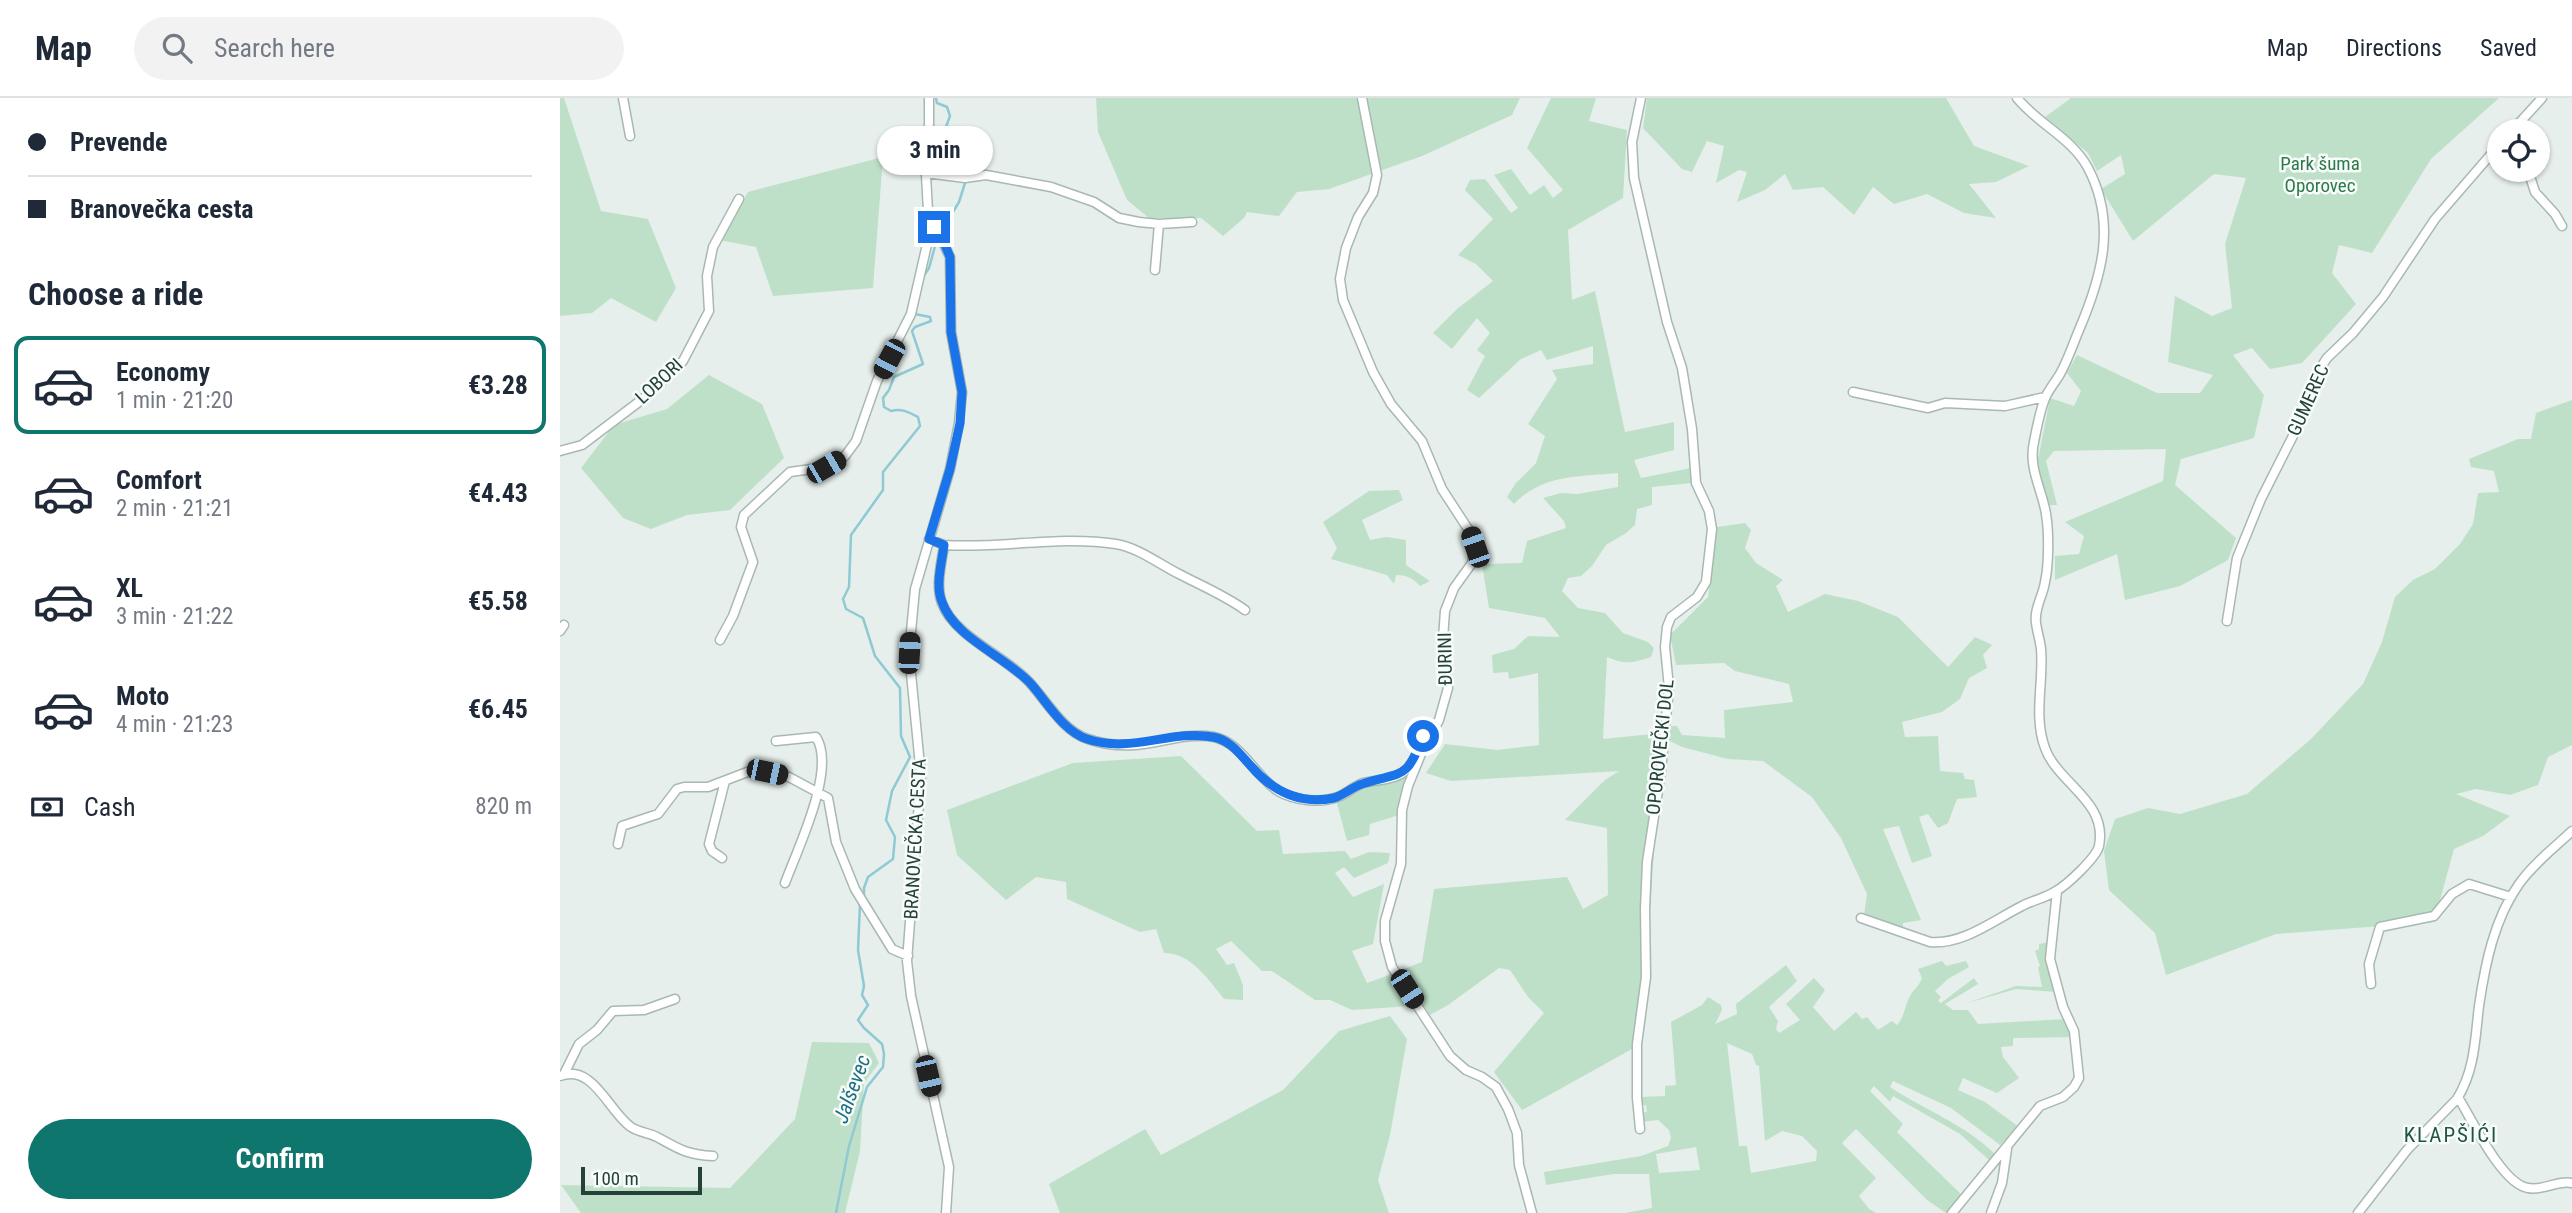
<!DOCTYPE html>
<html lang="en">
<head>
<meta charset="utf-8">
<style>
  :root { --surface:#fff; --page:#f2f2f3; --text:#1f2937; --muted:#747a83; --line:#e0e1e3; --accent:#0f766e }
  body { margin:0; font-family:"Roboto Condensed",sans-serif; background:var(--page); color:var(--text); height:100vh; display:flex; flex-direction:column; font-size:26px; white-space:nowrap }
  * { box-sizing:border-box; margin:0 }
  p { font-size:23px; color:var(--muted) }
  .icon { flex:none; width:38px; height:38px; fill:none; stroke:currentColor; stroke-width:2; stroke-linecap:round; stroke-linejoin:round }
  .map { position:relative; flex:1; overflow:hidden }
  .sheet { display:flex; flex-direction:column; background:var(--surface); width:560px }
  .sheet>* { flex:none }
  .top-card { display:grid; align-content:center; height:154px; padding:0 28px; background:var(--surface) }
  .tools { position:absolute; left:1927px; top:21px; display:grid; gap:14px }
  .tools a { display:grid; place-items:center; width:63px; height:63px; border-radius:50%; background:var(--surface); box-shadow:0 2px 5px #0004; font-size:35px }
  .scale { position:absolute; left:21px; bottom:18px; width:121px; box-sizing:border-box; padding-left:7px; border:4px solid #24423a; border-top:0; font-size:19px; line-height:24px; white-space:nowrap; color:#24423a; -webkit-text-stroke:5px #f7fbf9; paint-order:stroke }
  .end { position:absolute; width:32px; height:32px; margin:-16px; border:9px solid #1a73e8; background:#fff; box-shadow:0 0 0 4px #fff }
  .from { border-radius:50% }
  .bubble { position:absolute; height:49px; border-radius:24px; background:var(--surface); box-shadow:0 2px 5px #0004; font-size:23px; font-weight:700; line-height:49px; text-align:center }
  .car { position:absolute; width:21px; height:42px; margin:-21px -10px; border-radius:9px; box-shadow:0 0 5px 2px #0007; background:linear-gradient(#222 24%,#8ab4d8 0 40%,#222 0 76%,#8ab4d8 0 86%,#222 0) }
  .top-card b { display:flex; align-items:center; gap:24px; height:66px; font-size:26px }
  .top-card b+b { border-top:2px solid var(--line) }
  .top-card i { width:18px; height:18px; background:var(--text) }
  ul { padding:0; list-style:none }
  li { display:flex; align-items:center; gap:21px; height:98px; margin:0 14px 10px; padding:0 14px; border:4px solid transparent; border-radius:14px }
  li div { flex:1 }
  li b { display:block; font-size:26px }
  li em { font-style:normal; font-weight:700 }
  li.active { border-color:var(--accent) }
  li>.icon { width:63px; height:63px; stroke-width:1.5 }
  h2 { padding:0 28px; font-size:32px; line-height:84px }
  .pay { display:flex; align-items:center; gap:18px; height:77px; padding:0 28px; font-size:26px }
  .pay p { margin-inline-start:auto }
  .primary-button { display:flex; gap:14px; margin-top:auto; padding:14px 28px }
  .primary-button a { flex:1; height:80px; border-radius:42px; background:var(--accent); color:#fff; font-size:28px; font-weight:700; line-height:80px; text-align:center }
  header { display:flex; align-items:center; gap:42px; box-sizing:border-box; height:98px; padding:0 35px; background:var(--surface); border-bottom:2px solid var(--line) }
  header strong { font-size:33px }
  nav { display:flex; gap:38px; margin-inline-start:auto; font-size:24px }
  .search { width:490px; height:63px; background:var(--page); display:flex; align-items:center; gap:18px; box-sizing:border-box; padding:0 24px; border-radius:38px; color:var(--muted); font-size:26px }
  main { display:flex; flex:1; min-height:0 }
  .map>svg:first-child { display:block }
  .green { fill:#bfe0c8; fill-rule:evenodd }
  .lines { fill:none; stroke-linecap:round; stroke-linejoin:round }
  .stream { stroke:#8ec9d4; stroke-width:2.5 }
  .street-casing { stroke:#a8b8b2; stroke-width:11 }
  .street { stroke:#fff; stroke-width:8 }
  .route { stroke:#1a73e8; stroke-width:9 }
  .labels { text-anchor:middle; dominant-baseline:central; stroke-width:5; stroke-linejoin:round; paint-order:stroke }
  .park-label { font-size:19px; fill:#2d7a4b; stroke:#f7fbf9 }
  .street-label { font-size:19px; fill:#24423a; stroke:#f7fbf9 }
  .water-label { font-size:21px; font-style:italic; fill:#1c6f80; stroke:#f7fbf9 }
  .neighbourhood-label { font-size:21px; letter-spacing:2px; fill:#1f5548; stroke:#f7fbf9 }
</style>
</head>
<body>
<header>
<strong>Map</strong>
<div class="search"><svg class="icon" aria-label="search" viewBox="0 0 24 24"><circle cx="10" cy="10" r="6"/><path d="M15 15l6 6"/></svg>Search here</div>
<nav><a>Map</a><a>Directions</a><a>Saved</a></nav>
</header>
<main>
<section class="sheet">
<div class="top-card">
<b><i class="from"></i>Prevende</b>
<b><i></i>Branovečka cesta</b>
</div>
<h2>Choose a ride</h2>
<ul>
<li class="active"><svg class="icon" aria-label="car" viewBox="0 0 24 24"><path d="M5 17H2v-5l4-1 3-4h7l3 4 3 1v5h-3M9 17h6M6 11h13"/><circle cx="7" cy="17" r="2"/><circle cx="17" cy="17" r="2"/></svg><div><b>Economy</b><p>1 min · 21:20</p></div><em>€3.28</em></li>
<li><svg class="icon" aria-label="car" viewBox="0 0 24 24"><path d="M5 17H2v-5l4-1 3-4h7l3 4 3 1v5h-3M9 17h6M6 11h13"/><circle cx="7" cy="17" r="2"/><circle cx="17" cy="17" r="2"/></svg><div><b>Comfort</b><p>2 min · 21:21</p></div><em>€4.43</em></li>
<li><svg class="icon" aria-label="car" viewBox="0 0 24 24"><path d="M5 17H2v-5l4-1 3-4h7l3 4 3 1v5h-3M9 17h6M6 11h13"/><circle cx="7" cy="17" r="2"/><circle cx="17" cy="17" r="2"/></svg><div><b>XL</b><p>3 min · 21:22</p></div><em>€5.58</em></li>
<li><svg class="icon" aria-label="car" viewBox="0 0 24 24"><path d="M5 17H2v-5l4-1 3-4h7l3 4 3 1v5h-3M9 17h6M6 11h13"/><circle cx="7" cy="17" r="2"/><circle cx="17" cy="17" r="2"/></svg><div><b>Moto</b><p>4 min · 21:23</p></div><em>€6.45</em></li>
</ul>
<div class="pay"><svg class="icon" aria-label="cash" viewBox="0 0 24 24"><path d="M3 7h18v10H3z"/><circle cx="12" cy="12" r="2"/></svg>Cash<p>820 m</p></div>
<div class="primary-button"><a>Confirm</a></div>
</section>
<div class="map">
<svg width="2012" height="1115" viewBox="0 0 2012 1115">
  <rect width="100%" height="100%" fill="#e6efeb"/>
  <!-- green -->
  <path class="green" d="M 0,0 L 4,0 L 41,113 L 88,121 L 116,190 L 96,224 L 51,200 L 32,215 L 0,218 Z
    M 536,0 L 960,0 L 952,17 L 862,58 L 769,91 L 737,94 L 719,118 L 687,114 L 684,120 L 663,138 L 641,120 L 589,120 L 567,102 L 538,34 Z
    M 991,0 L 1036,0 L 1029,23 L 1067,32 L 1063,100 L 1008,132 L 1012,202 L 1035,193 L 1065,334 L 1114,324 L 1114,352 L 1074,362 L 1081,380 L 1131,370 L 1131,385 L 1092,389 L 1092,407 L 1077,411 L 1075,427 L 1066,435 L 1046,447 L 1032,468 L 1021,478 L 1008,480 L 1002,493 L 1018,510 L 1045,515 L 1063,535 L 1088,544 L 1094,550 L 1091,559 C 1072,565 1066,567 1047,559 L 1043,641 L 1102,635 L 1081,946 L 962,1012 L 934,974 L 984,915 L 968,899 L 950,872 L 939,870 L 888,907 L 870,917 L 841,872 L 862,864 L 874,791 L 1007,779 L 1023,811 L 1048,797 L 1047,730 L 1005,722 L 1045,682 L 1059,673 L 891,683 L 866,675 L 885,646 L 937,652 L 979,647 L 978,575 L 949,581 L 948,574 L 933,575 L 932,557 L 954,551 L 968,538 L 1000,539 L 985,520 L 929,510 L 922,466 L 962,465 L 967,443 L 1006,430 L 1004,423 L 983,400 L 1001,395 L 1017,396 L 1058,389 L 1058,375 C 1018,379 983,376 954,406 L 947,399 L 956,385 L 976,365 L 985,338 L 968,326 L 997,281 L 992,272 L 1033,266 L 1033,248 L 987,262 L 981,252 L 961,261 L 919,300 L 907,292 L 925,258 L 917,252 L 930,235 L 917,220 L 892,251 L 873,235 L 897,211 L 933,183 L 916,166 L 898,157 L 933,121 L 905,92 L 910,82 L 925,81 L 951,115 L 958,110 L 934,77 L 951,71 L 970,97 L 984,87 L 993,100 L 1003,92 L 967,50 Z
    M 1087,0 L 1386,0 L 1414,48 L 1469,68 L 1436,84 L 1409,86 L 1436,120 L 1404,115 L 1367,96 L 1334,106 L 1313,89 L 1294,117 L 1263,89 L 1233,92 L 1225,76 L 1205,92 L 1177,104 L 1187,74 L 1179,72 L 1156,85 L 1164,48 L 1147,43 L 1132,74 L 1122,71 L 1083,30 Z
    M 1511,0 L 1939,0 L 1871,61 L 1812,155 L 1779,147 L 1772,175 L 1796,206 L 1742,265 L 1710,271 L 1692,250 L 1673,257 L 1704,297 L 1694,340 L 1621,361 L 1615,387 L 1676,440 L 1668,462 L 1620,488 L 1565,502 L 1557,456 L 1495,482 L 1495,458 L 1519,456 L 1524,438 L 1505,424 L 1603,383 L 1606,351 L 1494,353 L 1486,363 L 1497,407 L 1488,407 L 1477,367 L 1490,300 L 1514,308 L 1521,293 L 1507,275 L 1517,257 L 1597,295 L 1640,295 L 1653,277 L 1608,264 L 1615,198 L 1652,218 L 1672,210 L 1665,146 L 1686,80 L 1654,76 L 1573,143 L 1541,91 L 1565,76 L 1561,57 L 1537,73 L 1528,55 L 1485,19 Z
    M 323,59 L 313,190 L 213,198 L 196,149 L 159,142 L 188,94 Z
    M 149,277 L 202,306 L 224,360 L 170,412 L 127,417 L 91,431 L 63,420 L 21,370 L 54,327 L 107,311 Z
    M 2012,302 L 2012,647 L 1988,659 L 1978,687 L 1950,697 L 1916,691 L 1896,696 L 1950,718 L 1923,738 L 1894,751 L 1874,824 L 1716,836 L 1606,877 L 1595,835 L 1549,792 L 1544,753 L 1555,721 L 1588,710 L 1620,716 L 1687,696 L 1751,641 L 1803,586 L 1822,544 L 1835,499 L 1853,482 L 1875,471 L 1900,446 L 1913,426 L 1918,395 L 1939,394 L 1934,373 L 1911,369 L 1909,361 L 1958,341 L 1971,341 L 1976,315 Z
    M 839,392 L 843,402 L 802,422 L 810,442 L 826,439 L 846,442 L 846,467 L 870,483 L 860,488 C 853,480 846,477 836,477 L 834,486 L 827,477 L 771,461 L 777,450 L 763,424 L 809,393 Z
    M 1185,425 L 1191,432 L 1185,450 L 1196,465 L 1223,482 L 1216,488 L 1228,514 L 1265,496 L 1298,503 L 1338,519 L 1388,569 L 1415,539 L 1432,547 L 1423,557 L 1427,570 L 1409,580 L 1400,601 L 1382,614 L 1342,624 L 1345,639 L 1378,638 L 1380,673 L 1403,675 L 1405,681 L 1414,682 L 1417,699 L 1397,701 L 1388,725 L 1378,730 L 1368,716 L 1359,719 L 1372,758 L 1352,765 L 1339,728 L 1323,731 L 1361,822 L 1343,825 L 1343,831 L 1304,818 L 1307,796 L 1281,740 L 1252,699 L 1203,663 L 1168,661 L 1122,649 L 1108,642 L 1109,628 L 1117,628 L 1122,637 L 1165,640 L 1164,612 L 1233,604 L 1229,586 L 1175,573 L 1164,565 L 1116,567 L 1110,537 L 1148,499 L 1157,429 Z
    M 621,658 L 697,733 L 719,732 L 723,756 L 785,753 L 791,761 L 809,754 L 830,755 L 828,765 L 794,780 L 784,769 L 775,775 L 793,799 L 824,786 L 813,846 L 792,853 L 807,885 L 832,876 L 851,908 L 792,912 L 770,902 L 755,902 L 712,873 L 702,873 L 671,843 L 656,851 L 667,867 L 674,865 L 683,887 L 683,902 L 664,901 C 649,882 631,855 604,855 L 596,831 L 580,834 L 507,801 L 506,784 L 476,779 L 446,802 L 397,757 L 387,712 L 513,665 Z
    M 848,677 L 839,717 L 810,726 L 809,737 L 787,743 L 776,702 L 794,693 Z
    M 1490,844 L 1496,894 L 1456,891 L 1404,906 L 1456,888 L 1482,889 L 1478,869 L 1480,868 L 1475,853 L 1479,851 L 1479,846 Z
    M 1382,863 L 1386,868 L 1406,863 L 1409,869 L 1388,881 L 1375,893 L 1381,899 L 1378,903 L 1381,905 L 1414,880 L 1418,886 L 1385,906 L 1393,912 L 1408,912 L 1418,926 L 1506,921 L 1513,939 L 1453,940 L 1453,948 L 1441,949 L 1443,959 L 1459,980 L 1437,995 L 1403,980 L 1398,992 L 1425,1004 L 1459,1029 L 1440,1047 L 1391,1010 L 1333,983 L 1330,989 C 1365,1012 1404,1026 1435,1056 L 1430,1063 L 1400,1036 L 1333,998 L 1330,1004 L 1314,988 L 1310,993 L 1343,1026 L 1337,1034 L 1403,1098 L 1386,1115 L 1367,1102 L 1296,1031 L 1282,1045 L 1316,1080 L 1299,1098 L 1309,1111 L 1316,1115 L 1065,1115 L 1092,1110 L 1089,1076 L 1053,1076 L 986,1087 L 984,1074 L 1081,1058 L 1108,1048 L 1111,1040 L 1109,1032 L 1098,1022 L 1082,1024 L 1081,1015 L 1087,1014 L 1086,1007 L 1080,1008 L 1080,999 L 1105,998 L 1105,988 L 1116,987 L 1111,924 L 1142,907 L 1148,899 L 1161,907 L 1162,912 L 1155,926 L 1177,916 L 1176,906 L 1226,867 L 1237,883 L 1209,909 L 1218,923 L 1216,931 L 1219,935 L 1240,922 L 1226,906 L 1254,880 L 1265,892 L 1253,909 L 1274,933 L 1296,914 L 1302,921 L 1307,919 L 1318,932 L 1332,923 L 1337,927 C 1345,918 1344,910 1349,900 C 1352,892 1359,889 1362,880 L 1358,871 ZM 1167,945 L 1192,956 L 1196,967 L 1199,968 L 1205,1043 L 1222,1033 L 1242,1038 L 1257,1053 L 1256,1063 L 1191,1075 L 1187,1048 L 1179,1048 ZM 1136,1049 L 1140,1072 L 1099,1075 L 1096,1056 Z
    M 830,918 L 847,941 L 830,1037 L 818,1082 L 829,1115 L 500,1115 L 489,1086 L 585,1031 L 601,1057 L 723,992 L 779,933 Z
    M 252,944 L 309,945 L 319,965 L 304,985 L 300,1053 L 285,1115 L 21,1115 L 1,1087 L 170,1090 L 235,1021 Z"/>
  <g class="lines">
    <!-- stream -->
    <path class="stream" d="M 376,0 L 377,5 L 387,9 L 390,18 L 383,37 L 402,68 L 405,79
      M 382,132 L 399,104 L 405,85
      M 363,179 L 369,170 L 377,141
      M 304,802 L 304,790 L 308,779 L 333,761 L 335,739 L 326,722 L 332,693 L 350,659 L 341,638 L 340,590 L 315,558 L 303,520 L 286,511 L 283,501 L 289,489 L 291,437 L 323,392 L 323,374 L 360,328 L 358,319 C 348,314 342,310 331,313 L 324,309 L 323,300 L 329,292 L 334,279 L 363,266 L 352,233 L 355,229 L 371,223 L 370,219 L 355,216 L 355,213
      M 276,1115 L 289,1048 L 307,989 L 323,969 L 324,956 L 322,946 L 304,930 L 298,922 L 308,907 L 302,897 L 304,888 L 298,852 L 300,806"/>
    <defs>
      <path id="street" d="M 63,0 L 70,38
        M 369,0 L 369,27 L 364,42 L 368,113 L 390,159 L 391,234 L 402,294 L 399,325 L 390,371 L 355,491 L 349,555 L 361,678 L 347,863 L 351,898 L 389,1069 L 386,1115
        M 802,0 L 817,77 L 813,95 L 798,119 L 786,150 L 780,181 L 783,202 L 813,274 L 831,306 L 862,343 L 882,391 L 910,434 L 915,449 L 912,465 L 894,490 L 885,513 L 883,540 L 888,590 L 879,622 L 863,651 L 848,688 L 842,712 L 841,766 L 825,823 L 825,843 L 832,869 L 890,958 L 906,972 L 922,979 L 936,989 L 948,1011 L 957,1035 L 959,1067 L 972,1115
        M 1952,33 L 1982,0
        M 1968,72 L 1975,94 L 1995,116 L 2002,128
        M 366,75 L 405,80 L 426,77 L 491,89 L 534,104 L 559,120 L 579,124 L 599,126 L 632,124
        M 595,172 L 599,126
        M 1293,294 L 1368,310 L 1385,305 L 1445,308 L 1485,299
        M 0,353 L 22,347 L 84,300 L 123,263 L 149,213 L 147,178 L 153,149 L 179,101
        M 369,441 L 384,447 C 382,464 375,487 382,505 C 395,540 448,559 471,586 C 487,604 504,634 528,641 C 542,646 560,648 575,647 C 601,645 628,634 654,639 C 682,645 695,678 718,693 C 735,703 762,706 780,698 C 788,694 795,688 803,685 C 816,682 834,682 844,674 C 858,661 859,643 870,628
        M 384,447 C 441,451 499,437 556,446 C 579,450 599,466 619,476 C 642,488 664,497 685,512
        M 1667,523 L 1677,460 L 1701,401 L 1743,318 L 1756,277 L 1767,260 L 1793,235 L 1823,199 L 1875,121 L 1939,47
        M 0,533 L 4,527
        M 160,542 L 173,518 L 193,464 L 181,429 L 184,417 L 230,374 L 266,369 L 285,358 L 296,343 L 317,283 L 351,216 L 368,142 L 374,129
        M 216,643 L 256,639 C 277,671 237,752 225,785
        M 58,746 L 62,728 L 98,716 L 117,691 L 124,689 L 148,689 L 190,673 L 229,679 L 268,700 L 276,744 L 295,791 L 332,851 L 348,858
        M 162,760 L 152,753 L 149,746 L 165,683
        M 1301,820 L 1370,844 C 1403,847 1434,822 1462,808 C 1473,802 1486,800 1496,793 C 1507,787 1536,760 1539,748 C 1548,703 1498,686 1485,650 C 1473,617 1484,584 1481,551 C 1480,542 1477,533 1476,525 C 1474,510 1483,498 1485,484 C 1489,466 1489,434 1486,416 C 1482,391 1468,370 1474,344 C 1477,329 1480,311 1486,298 C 1490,290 1496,283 1500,276 C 1508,262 1513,246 1519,232 C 1542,178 1557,125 1528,70 C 1512,40 1478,26 1457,0
        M 1811,886 L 1809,866 L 1820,829 L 1874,818 L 1892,796 L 1909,786 L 1951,799
        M 4,976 L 19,946 L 37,932 L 53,913 L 84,912 L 115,901
        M 0,978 C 33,965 49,1014 71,1029 C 78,1034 89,1035 97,1039 C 119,1051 127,1057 153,1058
        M 1898,999 C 1912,1022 1942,1086 1968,1090 C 1984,1093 1997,1082 2012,1085
        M 1080,1031 L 1077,1000 L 1077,946 L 1086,879 L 1085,811 L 1087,764 L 1101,673 L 1109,590 L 1105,549 L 1107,529 L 1111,519 L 1137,499 L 1146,484 L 1152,431 L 1149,413 L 1136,385 L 1132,331 L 1122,270 L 1107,224 L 1074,80 L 1072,44 L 1081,0
        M 1392,1115 L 1480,1008 L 1503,999 L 1514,989 L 1519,980 L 1514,933 L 1503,909 L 1490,861 L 1497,793
        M 1431,1115 L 1442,1085 L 1447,1051
        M 1798,1115 L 1847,1052 L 1897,1001 C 1915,972 1915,941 1919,908 C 1925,867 1934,821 1959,786 C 1973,766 1994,750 2012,733"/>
    </defs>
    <!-- street casing -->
    <use href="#street" class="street-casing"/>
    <!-- street -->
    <use href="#street" class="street"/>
  </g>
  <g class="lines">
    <!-- route -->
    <path class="route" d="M 374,129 L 381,138 L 390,159 L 391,234 L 402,294 L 400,325 L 390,371 L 369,441 L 384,447 C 382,464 375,487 382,504 C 394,540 447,559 471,586 C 487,604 503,633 527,641 C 571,656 611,631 653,639 C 670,642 679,655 690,667 C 712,693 739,707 774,700 C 784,697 792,689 802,686 C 842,673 847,683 863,638"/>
  </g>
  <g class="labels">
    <!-- park labels -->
    <g class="park-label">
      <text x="1760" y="65">Park šuma<tspan x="1760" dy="22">Oporovec</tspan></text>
    </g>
    <!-- street labels -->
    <g class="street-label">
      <text transform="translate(99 283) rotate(-43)">LOBORI</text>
      <text transform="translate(1748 302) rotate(-66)">GUMEREC</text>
      <text transform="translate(885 561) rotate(-91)">ĐURINI</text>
      <text transform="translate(1100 649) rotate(-84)">OPOROVEČKI DOL</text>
      <text transform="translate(355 741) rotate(-87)">BRANOVEČKA CESTA</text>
    </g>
    <!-- water labels -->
    <g class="water-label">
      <text transform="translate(292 991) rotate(-70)">Jalševec</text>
    </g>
    <!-- neighbourhood labels -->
    <g class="neighbourhood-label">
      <text x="1891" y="1037">KLAPŠIĆI</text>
    </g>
  </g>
</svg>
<div class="tools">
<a><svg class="icon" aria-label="locate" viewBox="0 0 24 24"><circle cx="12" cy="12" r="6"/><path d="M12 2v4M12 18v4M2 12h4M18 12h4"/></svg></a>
</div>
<div class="scale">100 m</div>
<i class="end from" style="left:863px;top:638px"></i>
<i class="end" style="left:374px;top:129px"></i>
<div class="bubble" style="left:317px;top:28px;width:116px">3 min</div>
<i class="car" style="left:329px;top:261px;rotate:208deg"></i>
<i class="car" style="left:266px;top:369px;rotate:60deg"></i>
<i class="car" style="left:915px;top:449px;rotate:341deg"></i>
<i class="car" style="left:349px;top:555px;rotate:3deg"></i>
<i class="car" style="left:207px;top:674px;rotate:102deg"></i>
<i class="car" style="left:847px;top:891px;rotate:147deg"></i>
<i class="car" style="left:368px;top:978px;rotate:167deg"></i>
</div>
</main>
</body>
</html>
